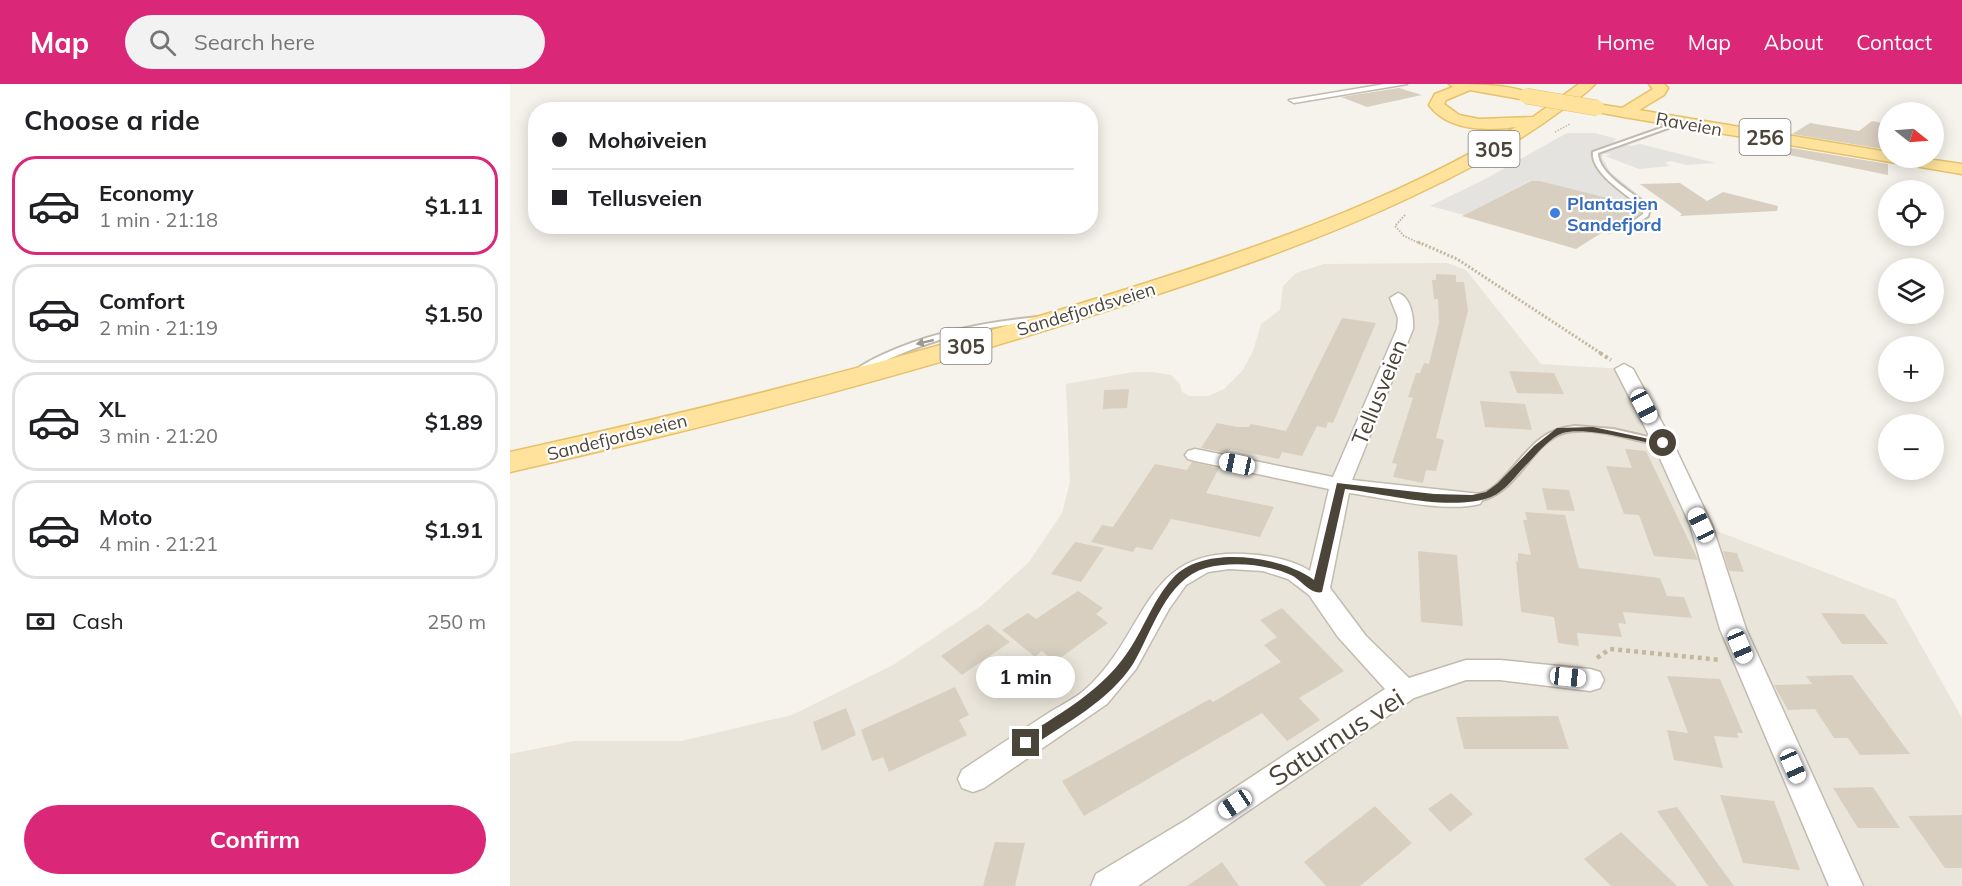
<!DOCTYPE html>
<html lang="en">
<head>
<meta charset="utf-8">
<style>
  :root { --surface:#fff; --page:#f2f2f2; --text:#202124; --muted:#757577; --line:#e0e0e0; --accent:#db2777 }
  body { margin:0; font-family:Mulish,sans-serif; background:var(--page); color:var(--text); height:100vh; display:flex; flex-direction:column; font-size:22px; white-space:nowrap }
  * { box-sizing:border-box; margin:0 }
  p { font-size:20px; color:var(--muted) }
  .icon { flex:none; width:33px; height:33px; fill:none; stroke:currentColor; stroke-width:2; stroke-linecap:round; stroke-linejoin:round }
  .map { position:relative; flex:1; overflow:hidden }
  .panel { display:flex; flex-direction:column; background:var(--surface); width:510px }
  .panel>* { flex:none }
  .top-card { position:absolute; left:18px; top:18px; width:570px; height:132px; border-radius:24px; box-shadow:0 3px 15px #0003; display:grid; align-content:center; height:132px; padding:0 24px; background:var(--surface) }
  .needle { width:39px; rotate:107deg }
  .buttons { position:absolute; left:1368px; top:18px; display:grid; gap:12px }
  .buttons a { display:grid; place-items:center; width:66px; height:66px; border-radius:50%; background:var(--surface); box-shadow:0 3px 15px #0003; font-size:30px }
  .end { position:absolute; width:27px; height:27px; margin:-14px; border:8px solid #4b4439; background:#fff; box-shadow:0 0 0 3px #fff }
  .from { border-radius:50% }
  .bubble { position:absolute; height:42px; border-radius:21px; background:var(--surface); box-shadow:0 3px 15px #0003; font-size:20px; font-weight:700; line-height:42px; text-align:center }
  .car { position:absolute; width:18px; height:36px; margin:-18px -9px; border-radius:8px; box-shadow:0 0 4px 2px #0007; background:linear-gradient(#fff 24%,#345 0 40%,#fff 0 76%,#345 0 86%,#fff 0) }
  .top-card b { display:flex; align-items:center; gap:21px; height:57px; font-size:22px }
  .top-card b+b { border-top:2px solid var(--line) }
  .top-card i { width:15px; height:15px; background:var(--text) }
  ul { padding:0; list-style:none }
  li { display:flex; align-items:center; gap:18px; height:99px; margin:0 12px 9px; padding:0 12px; border:3px solid var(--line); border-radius:24px }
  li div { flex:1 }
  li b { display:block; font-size:22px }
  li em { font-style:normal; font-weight:700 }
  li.active { border-color:var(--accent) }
  li>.icon { width:54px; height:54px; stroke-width:1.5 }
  h2 { padding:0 24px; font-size:27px; line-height:72px }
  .pay { display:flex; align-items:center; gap:15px; height:66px; padding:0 24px; font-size:22px }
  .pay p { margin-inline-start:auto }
  .primary-button { display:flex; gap:12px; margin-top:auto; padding:12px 24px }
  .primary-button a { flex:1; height:69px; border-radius:36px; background:var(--accent); color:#fff; font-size:24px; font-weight:700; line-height:69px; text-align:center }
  header { display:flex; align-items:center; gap:36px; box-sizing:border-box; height:84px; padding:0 30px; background:var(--accent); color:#fff }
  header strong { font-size:28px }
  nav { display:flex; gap:33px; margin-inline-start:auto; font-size:21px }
  .search { width:420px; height:54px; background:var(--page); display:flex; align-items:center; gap:15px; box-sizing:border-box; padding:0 21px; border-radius:33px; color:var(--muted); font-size:22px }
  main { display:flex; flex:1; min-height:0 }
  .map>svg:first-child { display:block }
  .residential { fill:#eae5da }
  .parking { fill:#e5e3e0 }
  .building { fill:#d8cfc1 }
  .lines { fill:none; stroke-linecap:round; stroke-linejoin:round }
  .lane-casing { stroke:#c2bbae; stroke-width:4 }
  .street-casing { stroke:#c2bbae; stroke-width:3 }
  .primary-casing { stroke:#e6c16a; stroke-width:3 }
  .path-far4 { stroke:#c4b79f; stroke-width:1.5; stroke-dasharray:1.5 1.5; stroke-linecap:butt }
  .path-far3 { stroke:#c4b79f; stroke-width:2; stroke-dasharray:1.5 1.5; stroke-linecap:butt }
  .path-far2 { stroke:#c4b79f; stroke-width:3; stroke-dasharray:2 2; stroke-linecap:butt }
  .path-far1 { stroke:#c4b79f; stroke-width:4; stroke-dasharray:3 3; stroke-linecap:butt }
  .path { stroke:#c4b79f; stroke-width:4.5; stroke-dasharray:4 4; stroke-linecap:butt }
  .lane { fill:#fff; fill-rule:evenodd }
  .street { fill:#fff; fill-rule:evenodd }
  .primary { fill:#ffe39c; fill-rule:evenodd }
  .primary-bridge-casing { stroke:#e6c16a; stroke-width:16; stroke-linecap:butt }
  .primary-bridge { stroke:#ffe39c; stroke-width:15 }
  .oneway { fill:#9c9892 }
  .route { fill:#4b4439 }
  .shop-dot { fill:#3f7fe0; stroke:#fff; stroke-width:2 }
  .labels { text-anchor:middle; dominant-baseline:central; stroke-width:4.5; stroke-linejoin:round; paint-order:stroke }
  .far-street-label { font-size:18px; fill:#4b4439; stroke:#fff }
  .far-shop-label { font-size:18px; font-weight:bold; fill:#366cbe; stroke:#fff; text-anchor:start }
  .shield { fill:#fff; stroke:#817c74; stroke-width:1.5 }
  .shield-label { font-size:21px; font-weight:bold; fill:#4b4439 }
  .street-label { font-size:22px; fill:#4b4439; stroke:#fff }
  .near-street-label { font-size:27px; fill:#4b4439; stroke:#fff }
</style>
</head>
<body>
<header>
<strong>Map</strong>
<div class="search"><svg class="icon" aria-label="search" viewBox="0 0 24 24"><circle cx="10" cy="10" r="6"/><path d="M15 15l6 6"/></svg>Search here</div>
<nav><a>Home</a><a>Map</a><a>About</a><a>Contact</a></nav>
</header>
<main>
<section class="panel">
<h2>Choose a ride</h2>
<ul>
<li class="active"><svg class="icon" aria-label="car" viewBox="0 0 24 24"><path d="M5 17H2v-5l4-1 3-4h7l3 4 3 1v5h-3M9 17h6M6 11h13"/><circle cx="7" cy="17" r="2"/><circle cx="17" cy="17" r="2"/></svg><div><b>Economy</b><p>1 min · 21:18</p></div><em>$1.11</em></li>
<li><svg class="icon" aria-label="car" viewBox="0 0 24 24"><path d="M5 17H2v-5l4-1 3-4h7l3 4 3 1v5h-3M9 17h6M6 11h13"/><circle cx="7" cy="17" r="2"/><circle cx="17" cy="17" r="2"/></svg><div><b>Comfort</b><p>2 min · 21:19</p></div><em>$1.50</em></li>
<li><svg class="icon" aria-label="car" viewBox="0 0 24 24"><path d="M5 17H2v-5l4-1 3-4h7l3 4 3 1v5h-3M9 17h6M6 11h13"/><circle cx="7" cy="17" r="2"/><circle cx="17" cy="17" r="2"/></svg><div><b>XL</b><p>3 min · 21:20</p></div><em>$1.89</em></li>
<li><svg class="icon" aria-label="car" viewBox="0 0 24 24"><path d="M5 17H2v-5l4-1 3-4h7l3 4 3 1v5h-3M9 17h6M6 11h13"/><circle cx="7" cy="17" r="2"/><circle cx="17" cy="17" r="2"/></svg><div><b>Moto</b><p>4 min · 21:21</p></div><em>$1.91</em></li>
</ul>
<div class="pay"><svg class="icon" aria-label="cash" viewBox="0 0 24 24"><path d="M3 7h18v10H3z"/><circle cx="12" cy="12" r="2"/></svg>Cash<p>250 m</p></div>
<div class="primary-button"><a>Confirm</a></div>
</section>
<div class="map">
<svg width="1452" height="802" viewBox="0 0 1452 802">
  <rect width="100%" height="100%" fill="#f6f3ec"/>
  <!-- residential -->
  <path class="residential" d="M 937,179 L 956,186 L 1031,280 L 1114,285 L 1191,441 L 1385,515 L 1452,634 L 1452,802 L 0,802 L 0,670 L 64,657 L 171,657 L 282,631 L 383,581 L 471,522 L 519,478 L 552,429 L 560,398 L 556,300 L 623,288 L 643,288 L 661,291 L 670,300 L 672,308 L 680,312 L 698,312 L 714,305 L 732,287 L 743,267 L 751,240 L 770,226 L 773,202 L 786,189 L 814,180 Z"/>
  <!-- parking -->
  <path class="parking" d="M 1057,49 L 1085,49 L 1107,55 L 1103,57 L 1121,62 L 1130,60 L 1206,79 L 1176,81 L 1161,77 L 1155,79 L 1160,82 L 1129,85 L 1095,72 L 1102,70 L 1093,70 L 1092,73 L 1100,88 L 1140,120 L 1129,124 L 1030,97 L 1020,97 L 954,131 L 920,122 L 975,95 Z"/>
  <!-- building -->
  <path class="building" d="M 889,4 L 912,11 L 857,23 L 831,13 Z
    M 1362,37 L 1378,40 L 1378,66 L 1282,50 L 1300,39 L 1349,47 Z
    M 1264,61 L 1378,80 L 1378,91 L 1254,66 Z
    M 1021,97 L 1030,97 L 1125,121 L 1132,126 L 1131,129 L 1100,150 L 1093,148 L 1066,165 L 952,132 Z
    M 1170,99 L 1197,117 L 1213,108 L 1268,122 L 1267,127 L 1170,132 L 1172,130 L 1130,100 Z
    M 926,190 L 946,191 L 946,198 L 954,198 L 958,227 L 926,354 L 934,356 L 926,387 L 916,386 L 913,399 L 883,393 L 887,380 L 882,379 L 903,314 L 898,313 L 906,289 L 910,289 L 914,279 L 919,280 L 929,239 L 928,215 L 924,215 L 922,196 L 926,196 Z
    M 832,234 L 866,239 L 823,339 L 818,338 L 816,344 L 807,342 L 792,372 L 772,368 L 769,375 L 720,365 L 717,369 L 691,364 L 707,339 L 727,343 L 739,343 L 741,340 L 776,347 Z
    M 999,287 L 1044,289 L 1054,310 L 1007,309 Z
    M 619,305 L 617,324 L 593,325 L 594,306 Z
    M 970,317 L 1015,320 L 1022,346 L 975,343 Z
    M 1115,365 L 1136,367 L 1188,476 L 1144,472 L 1129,431 L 1114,430 L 1096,382 L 1122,384 Z
    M 682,378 L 709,384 L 696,409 L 764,423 L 750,453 L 661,435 L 642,466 L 626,463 L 623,468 L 581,458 L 592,441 L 603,443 L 645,380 L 677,386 Z
    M 1032,404 L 1059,406 L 1065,427 L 1037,426 Z
    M 1015,428 L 1055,431 L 1069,484 L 1150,494 L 1157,512 L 1174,513 L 1182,534 L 1113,528 L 1116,540 L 1108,539 L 1112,553 L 1067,549 L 1069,562 L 1048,559 L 1044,533 L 1011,528 L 1006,477 L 1008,478 L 1008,469 L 1021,471 L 1013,436 L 1017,436 Z
    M 565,458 L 594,464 L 571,498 L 541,490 Z
    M 908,467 L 947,471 L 953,542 L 911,538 Z
    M 1213,467 L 1227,469 L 1234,488 L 1219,487 Z
    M 568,507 L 593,524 L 586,530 L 598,539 L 545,578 L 532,567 L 525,573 L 492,546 L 518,529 L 526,535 Z
    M 772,524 L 834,587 L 789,614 L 810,636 L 777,657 L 752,629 L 574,732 L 552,697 L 700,615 L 703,618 L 771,578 L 754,561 L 767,553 L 750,536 Z
    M 1311,529 L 1354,530 L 1378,560 L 1332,560 Z
    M 478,540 L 500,558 L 452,591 L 431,572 Z
    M 1342,591 L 1400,670 L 1350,671 L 1338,654 L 1324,654 L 1305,625 L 1278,626 L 1264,601 L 1302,600 L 1296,592 Z
    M 1157,592 L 1210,595 L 1233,649 L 1227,649 L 1229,654 L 1204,652 L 1213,684 L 1164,676 L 1157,646 L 1178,649 Z
    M 445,603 L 459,631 L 449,636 L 457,651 L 379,688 L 373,673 L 362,677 L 351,646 Z
    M 336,624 L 346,651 L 312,667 L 303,638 Z
    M 1048,632 L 1059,665 L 954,665 L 946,633 Z
    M 1363,703 L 1390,744 L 1348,744 L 1323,704 Z
    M 941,709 L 963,730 L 940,748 L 918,725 Z
    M 1210,711 L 1264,717 L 1290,786 L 1233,779 Z
    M 865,722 L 902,759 L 850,802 L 816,802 L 794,778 Z
    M 1167,723 L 1224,802 L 1198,802 L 1147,727 Z
    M 1452,731 L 1452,784 L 1435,784 L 1398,732 Z
    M 1111,748 L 1167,802 L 1101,802 L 1074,775 Z
    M 485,758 L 515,759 L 505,802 L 473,802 Z
    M 712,778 L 729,802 L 677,802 Z"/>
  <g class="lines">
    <defs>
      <path id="lane" d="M 1171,37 L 1175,38 L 1088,69 C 1088,91 1125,109 1140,124 L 1138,132 L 1125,141 L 1121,141 L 1121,139 L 1133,130 L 1134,125 C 1119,112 1080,89 1083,68 Z
        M 528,233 L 531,233 L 531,237 C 516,240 500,240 485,243 C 437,251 391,266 349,291 L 343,291 L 342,289 C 351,281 363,275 374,270 C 422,248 476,238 528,233 Z
        M 1065,342 L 1103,345 L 1156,357 L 1158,359 L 1153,362 C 1124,356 1081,341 1053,349 C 1021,359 1010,406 972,416 C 966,417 963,418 958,417 L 957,415 L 958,413 C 964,411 971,410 976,408 C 985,404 992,396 998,389 C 1019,366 1031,345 1065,342 Z"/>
      <path id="street" d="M 875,0 L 897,0 L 784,19 L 779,16 Z
        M 888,209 C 901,213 904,234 903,245 L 842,396 L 970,410 L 973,415 L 970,420 C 933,429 876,414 839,409 L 820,504 L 856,552 L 899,594 L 956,576 L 990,576 L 1080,585 L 1090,588 L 1094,596 L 1090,604 L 1080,607 L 990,596 L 956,596 L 904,614 L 628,802 L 581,802 L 586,790 L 676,736 L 875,605 L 828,553 L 799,511 L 778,495 L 753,487 L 719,485 L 698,488 L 676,501 L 659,525 L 626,585 L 597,620 L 474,704 L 463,708 L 452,704 L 448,695 L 452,686 C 482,666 511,647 540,628 C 553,620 568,613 578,603 C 638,547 634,464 734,470 C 755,471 782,475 800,487 L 819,405 L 685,377 L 678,375 L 675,371 L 678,367 L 685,365 L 823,393 L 887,245 L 888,234 L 880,214 Z
        M 1114,280 L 1123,285 L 1163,359 L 1202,441 L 1236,545 L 1353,802 L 1319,802 L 1210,545 L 1180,441 L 1143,359 L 1105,285 Z"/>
      <path id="primary" d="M 939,0 C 957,0 1011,0 1023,12 L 1016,16 L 960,6 L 936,16 L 934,20 L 949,31 L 969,35 L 1023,33 L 1069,0 L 1085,0 C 1076,10 1064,17 1053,25 C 1008,59 958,86 907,110 C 809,157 705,192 602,225 C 404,290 203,342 0,388 L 0,368 C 201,324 401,273 598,211 C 738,167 879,120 1006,43 C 976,47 938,47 919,21 L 925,10 L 943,3 Z
        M 1139,0 L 1154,0 L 1158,4 L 1154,11 L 1129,26 L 1378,68 L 1378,74 L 1410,74 L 1452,80 L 1452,90 L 1114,33 L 1082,27 L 1080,24 L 1087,20 L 1112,24 L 1143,5 Z"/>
    </defs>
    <!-- lane casing -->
    <use href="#lane" class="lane-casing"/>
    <!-- street casing -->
    <use href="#street" class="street-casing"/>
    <!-- primary casing -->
    <use href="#primary" class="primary-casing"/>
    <!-- path-far4 -->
    <path class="path-far4" d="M 1045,48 L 1060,40"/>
    <!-- path-far3 -->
    <path class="path-far3" d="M 895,131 L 885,142 L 894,152 L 911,160"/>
    <!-- path-far2 -->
    <path class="path-far2" d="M 908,158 L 947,175 L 1092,270"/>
    <!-- path-far1 -->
    <path class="path-far1" d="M 1090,269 L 1101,276"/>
    <!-- path -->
    <path class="path" d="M 1087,574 L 1100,565 L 1211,576"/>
    <!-- lane -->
    <use href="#lane" class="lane"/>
    <!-- street -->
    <use href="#street" class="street"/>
    <!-- primary -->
    <use href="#primary" class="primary"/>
    <defs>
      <path id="primary-bridge" d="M 1016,12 L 1087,24"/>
    </defs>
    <!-- primary-bridge casing -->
    <use href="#primary-bridge" class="primary-bridge-casing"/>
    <!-- primary-bridge -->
    <use href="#primary-bridge" class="primary-bridge"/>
  </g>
  <!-- one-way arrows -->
  <defs><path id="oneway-solid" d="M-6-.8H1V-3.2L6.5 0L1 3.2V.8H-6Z" transform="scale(1.5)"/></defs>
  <use class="oneway" href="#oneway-solid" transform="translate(415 258) rotate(167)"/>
  <!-- route -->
  <path class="route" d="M 1083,343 L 1158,359 L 1153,362 C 1129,357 1075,342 1053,349 C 1040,353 1027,370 1018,379 C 1007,390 996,407 981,413 C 942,428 876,410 835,405 L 812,508 C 800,511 792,496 781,491 C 757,480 721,477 696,484 C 656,495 642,548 623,580 C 599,617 556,639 521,663 L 511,663 L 511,655 C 547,631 585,611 612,576 C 632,551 641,518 663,494 C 693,460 772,472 804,496 L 827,399 L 924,410 L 962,411 L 976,408 L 988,399 L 1024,362 L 1047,344 Z"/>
  <!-- markers -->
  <circle class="shop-dot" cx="1045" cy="129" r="6"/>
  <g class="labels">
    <!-- far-street labels -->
    <g class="far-street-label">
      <text transform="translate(1179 40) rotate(10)">Raveien</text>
      <text transform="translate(576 225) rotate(-17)">Sandefjordsveien</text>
      <text transform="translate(107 353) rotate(-14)">Sandefjordsveien</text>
    </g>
    <!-- far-shop labels -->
    <g class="far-shop-label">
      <text x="1057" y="119">Plantasjen<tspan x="1057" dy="21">Sandefjord</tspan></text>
    </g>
    <!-- shield labels -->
    <g class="shield">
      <rect x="1229.5" y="35" width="51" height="36" rx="4.5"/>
      <rect x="958.5" y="47" width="51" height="36" rx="4.5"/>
      <rect x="430.5" y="244" width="51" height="36" rx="4.5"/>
    </g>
    <g class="shield-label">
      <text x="1255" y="53">256</text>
      <text x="984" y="65">305</text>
      <text x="456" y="262">305</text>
    </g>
    <!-- street labels -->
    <g class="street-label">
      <text transform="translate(869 308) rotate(-68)">Tellusveien</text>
    </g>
    <!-- near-street labels -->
    <g class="near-street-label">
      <text transform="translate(826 653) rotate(-33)">Saturnus vei</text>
    </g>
  </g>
</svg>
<div class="buttons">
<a><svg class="needle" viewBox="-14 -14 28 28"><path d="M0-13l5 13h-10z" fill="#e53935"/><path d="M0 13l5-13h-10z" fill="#757577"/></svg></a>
<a><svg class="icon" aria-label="locate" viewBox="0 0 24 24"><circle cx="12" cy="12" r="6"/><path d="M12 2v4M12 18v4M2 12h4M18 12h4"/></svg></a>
<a><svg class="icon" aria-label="layers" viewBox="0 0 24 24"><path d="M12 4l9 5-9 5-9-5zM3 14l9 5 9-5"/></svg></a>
<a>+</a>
<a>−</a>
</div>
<i class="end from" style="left:1153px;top:359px"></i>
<i class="end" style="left:516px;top:659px"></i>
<div class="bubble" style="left:466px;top:572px;width:99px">1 min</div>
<i class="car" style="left:1134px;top:322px;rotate:152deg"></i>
<i class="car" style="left:727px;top:380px;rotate:282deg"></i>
<i class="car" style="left:1191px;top:441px;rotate:335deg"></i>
<i class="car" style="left:1230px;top:562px;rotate:157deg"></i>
<i class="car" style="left:1058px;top:593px;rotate:96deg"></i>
<i class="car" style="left:1283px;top:682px;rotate:156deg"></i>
<i class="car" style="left:725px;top:720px;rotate:236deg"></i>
<div class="top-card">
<b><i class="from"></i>Mohøiveien</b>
<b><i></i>Tellusveien</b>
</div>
</div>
</main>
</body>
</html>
